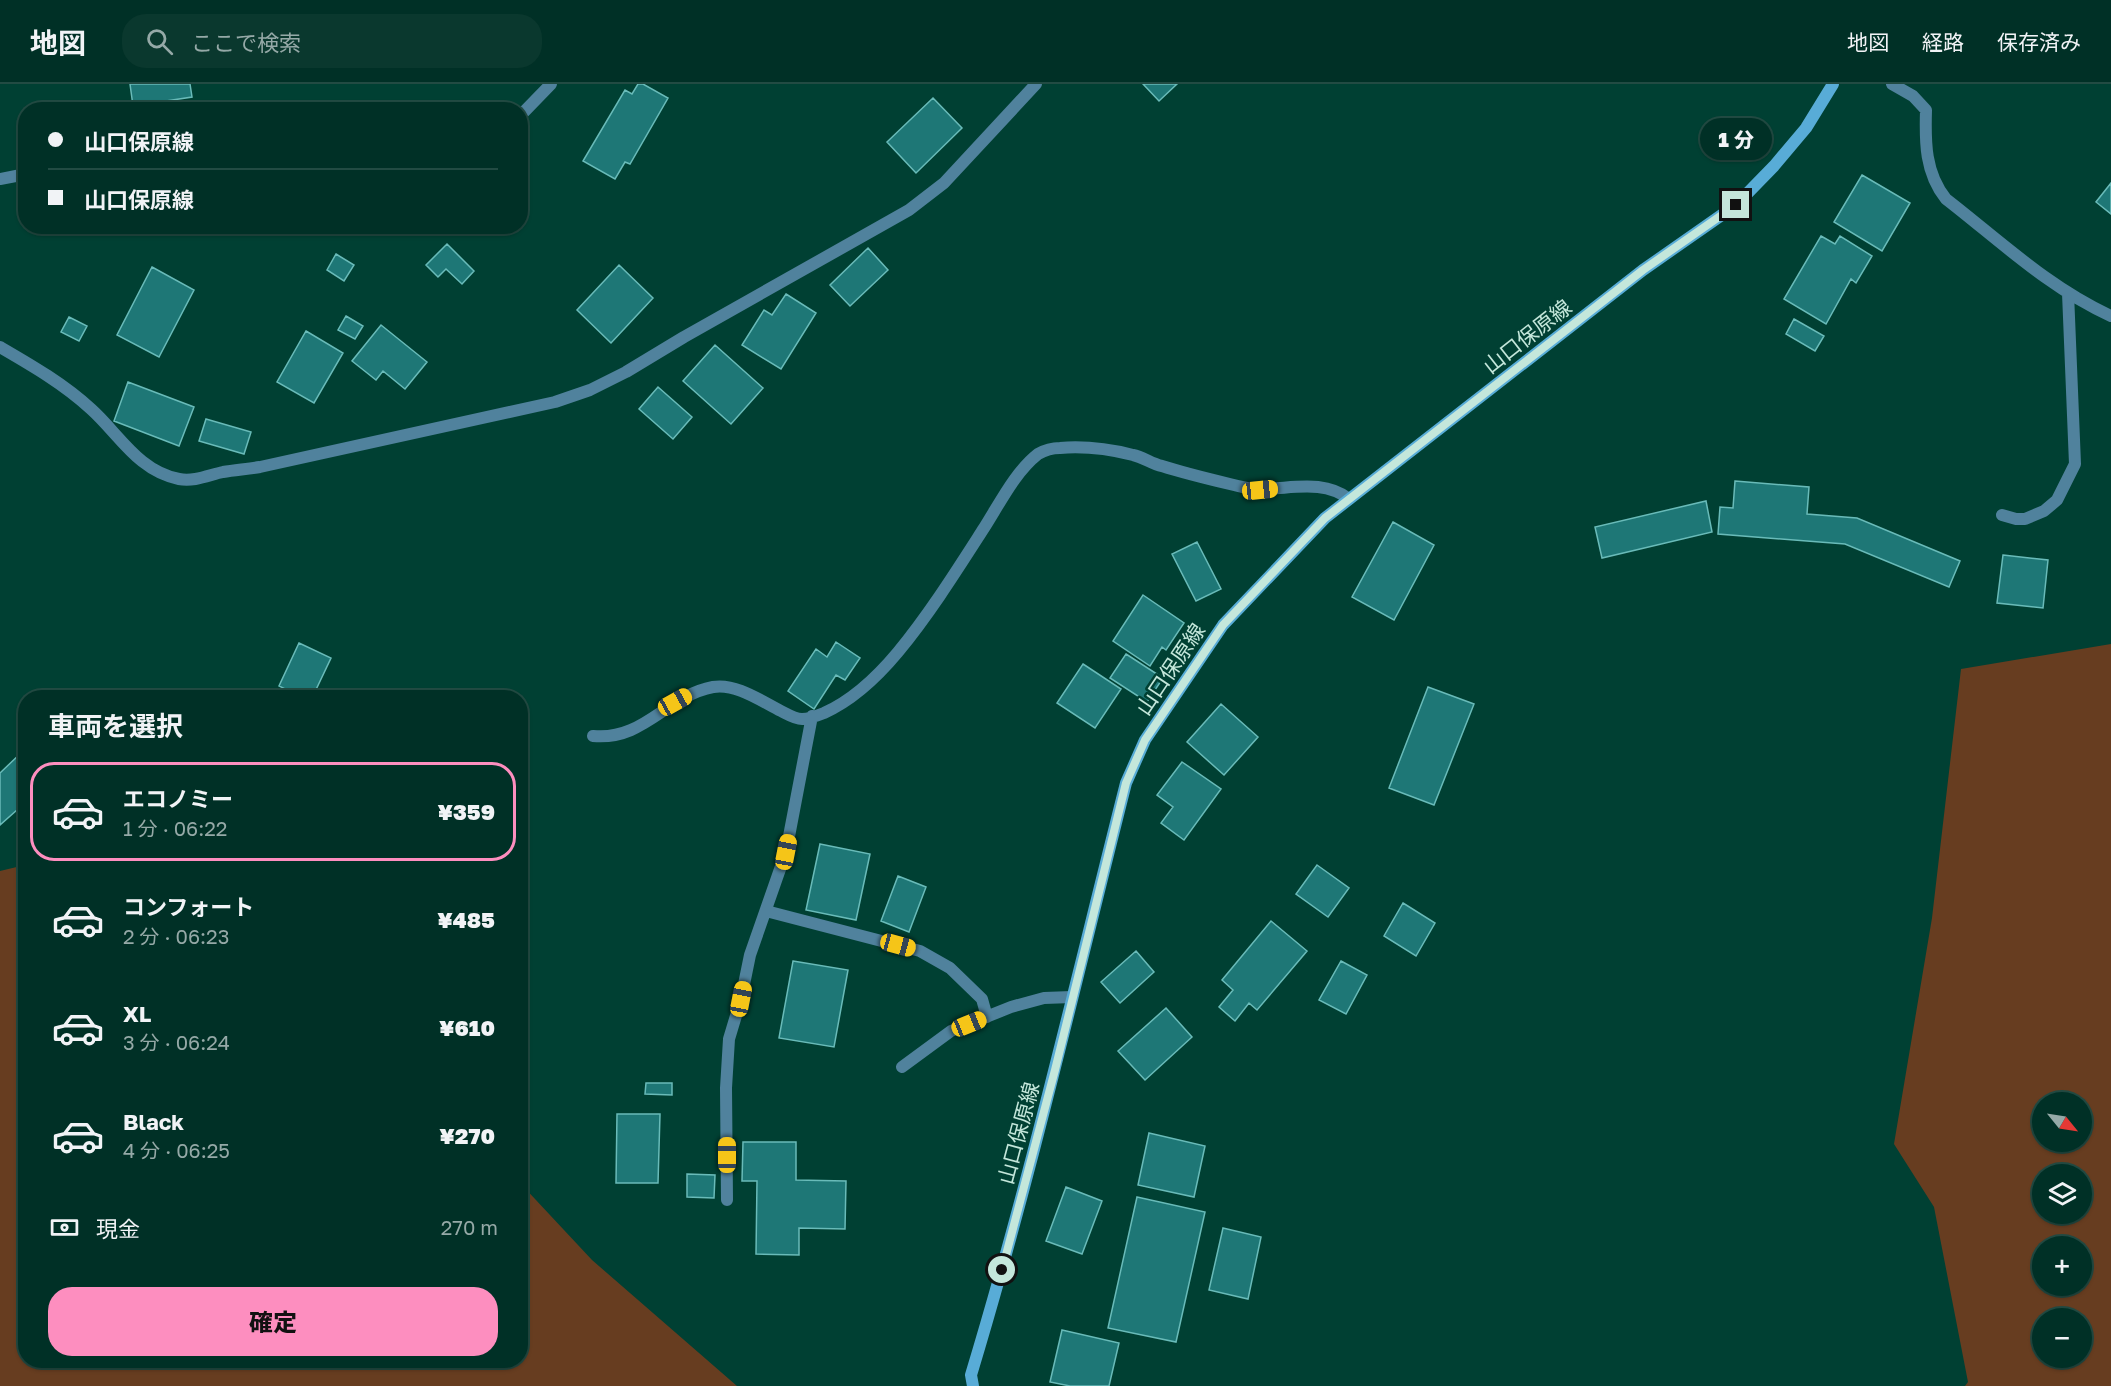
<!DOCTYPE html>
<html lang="ja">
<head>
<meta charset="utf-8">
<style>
  :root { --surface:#003026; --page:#0a382e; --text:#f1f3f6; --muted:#95a9a7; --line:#224b43; --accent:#fd8ebf }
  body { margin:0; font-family:"Golos Text","Noto Sans JP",sans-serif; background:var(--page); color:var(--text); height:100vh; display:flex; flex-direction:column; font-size:22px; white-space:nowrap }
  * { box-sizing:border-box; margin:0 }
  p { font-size:20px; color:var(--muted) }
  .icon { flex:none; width:33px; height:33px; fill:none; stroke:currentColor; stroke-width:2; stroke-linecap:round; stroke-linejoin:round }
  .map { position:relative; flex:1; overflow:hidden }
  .panel { position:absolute; left:18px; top:606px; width:510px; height:678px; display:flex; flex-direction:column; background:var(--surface); border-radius:24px; box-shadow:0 2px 4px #0004,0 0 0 2px var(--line) }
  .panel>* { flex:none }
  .banner { position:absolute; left:18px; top:18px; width:510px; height:132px; border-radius:24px; box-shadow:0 2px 4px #0004,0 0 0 2px var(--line); display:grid; align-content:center; height:132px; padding:0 30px; background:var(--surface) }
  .needle { width:39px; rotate:120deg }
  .tools { position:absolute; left:2032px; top:1008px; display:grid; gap:12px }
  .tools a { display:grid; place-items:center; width:60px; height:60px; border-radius:50%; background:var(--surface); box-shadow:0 2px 4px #0004,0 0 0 2px var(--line); font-size:30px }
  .end { position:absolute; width:27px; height:27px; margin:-14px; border:8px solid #c4e7db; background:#111; box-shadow:0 0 0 3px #111 }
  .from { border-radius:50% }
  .bubble { position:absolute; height:42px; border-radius:21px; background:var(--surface); box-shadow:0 2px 4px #0004,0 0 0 2px var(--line); font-size:20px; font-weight:800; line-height:42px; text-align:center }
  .car { position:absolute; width:18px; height:36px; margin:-18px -9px; border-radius:8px; box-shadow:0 0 4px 2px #0007; background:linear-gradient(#f5c518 24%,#345 0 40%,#f5c518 0 76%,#345 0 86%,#f5c518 0) }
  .banner b { display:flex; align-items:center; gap:21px; height:57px; font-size:22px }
  .banner b+b { border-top:2px solid var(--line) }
  .banner i { width:15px; height:15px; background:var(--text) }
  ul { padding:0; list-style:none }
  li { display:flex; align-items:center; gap:18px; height:99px; margin:0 12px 9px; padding:0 18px; border:3px solid transparent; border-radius:24px }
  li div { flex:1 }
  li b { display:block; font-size:22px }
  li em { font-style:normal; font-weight:800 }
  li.current { border-color:var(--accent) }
  li>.icon { width:54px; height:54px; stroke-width:1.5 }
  h2 { padding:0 30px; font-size:27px; line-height:72px }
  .pay { display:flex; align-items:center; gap:15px; height:66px; padding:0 30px; font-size:22px }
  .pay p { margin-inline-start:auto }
  .primary-button { display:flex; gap:12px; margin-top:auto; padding:12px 30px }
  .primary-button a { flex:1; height:69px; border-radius:24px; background:var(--accent); color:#111; font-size:24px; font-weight:800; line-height:69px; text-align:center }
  header { display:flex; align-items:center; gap:36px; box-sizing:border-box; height:84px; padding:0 30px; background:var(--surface); border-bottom:2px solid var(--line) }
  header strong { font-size:28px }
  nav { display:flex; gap:33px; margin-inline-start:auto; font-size:21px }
  .search { width:420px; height:54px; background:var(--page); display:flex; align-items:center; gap:15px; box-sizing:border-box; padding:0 21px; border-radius:24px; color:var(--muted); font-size:22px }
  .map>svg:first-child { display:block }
  .green { fill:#673d20; fill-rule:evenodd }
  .building { fill:#1e7776; stroke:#69bbb9; stroke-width:1.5 }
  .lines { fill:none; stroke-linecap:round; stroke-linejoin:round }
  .street { stroke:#50829d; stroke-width:12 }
  .secondary { stroke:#58acd7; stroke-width:12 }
  .route { stroke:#c4e7db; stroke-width:8 }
  .labels { text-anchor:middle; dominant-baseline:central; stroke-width:5; stroke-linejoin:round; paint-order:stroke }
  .street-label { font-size:21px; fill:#c4e7db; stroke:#004033 }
</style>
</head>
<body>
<header>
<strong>地図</strong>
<div class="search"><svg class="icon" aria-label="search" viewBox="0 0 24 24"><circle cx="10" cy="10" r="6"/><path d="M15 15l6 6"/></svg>ここで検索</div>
<nav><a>地図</a><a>経路</a><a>保存済み</a></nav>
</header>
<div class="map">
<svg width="2111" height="1302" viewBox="0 0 2111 1302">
  <rect width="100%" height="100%" fill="#004033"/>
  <!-- green -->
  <path class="green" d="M 2111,560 L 2111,1302 L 1965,1302 L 1968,1298 L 1934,1123 L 1894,1060 L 1932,834 L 1961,585 ZM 2043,1018 L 2082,1018 L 2082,1058 L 2043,1058 ZM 2043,1090 L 2082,1090 L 2082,1130 L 2043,1130 ZM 2043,1162 L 2082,1162 L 2082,1202 L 2043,1202 ZM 2043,1234 L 2082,1234 L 2082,1274 L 2043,1274 Z
    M 25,781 L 26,1276 L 520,1276 L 521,1100 L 592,1176 L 737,1302 L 0,1302 L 0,787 Z"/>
  <!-- building -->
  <path class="building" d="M 130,0 L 190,0 L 192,13 L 133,22 Z
    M 638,0 L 643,0 L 668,14 L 630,80 L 625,78 L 615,95 L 583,77 L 625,6 L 632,10 Z
    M 1143,0 L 1177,0 L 1159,17 Z
    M 933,14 L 962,44 L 916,89 L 887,58 Z
    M 178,21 L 179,26 L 147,26 L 147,25 Z
    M 1862,91 L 1910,119 L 1882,167 L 1834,138 Z
    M 2111,99 L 2111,130 L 2096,118 Z
    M 1821,152 L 1835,160 L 1840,152 L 1872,172 L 1856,199 L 1851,195 L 1826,240 L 1784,215 Z
    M 447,160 L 474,187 L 462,200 L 446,185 L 438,193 L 426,181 Z
    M 868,164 L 888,186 L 850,222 L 830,201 Z
    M 336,170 L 354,181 L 344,197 L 327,186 Z
    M 619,181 L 653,214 L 611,259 L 577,226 Z
    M 152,183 L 194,206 L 159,273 L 117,251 Z
    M 786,210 L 816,229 L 781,285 L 742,261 L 764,226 L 772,231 Z
    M 346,232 L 363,242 L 355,255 L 338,246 Z
    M 69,233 L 87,242 L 79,257 L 61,248 Z
    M 1794,235 L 1824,252 L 1815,267 L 1786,250 Z
    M 381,241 L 427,278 L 405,305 L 383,287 L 376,296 L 352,277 Z
    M 306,247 L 343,269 L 314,319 L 277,298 Z
    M 715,261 L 763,304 L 731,340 L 683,297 Z
    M 128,298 L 194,323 L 179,362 L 114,337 Z
    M 658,303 L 692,333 L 673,355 L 639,325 Z
    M 206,335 L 251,348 L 244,370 L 199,357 Z
    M 1735,397 L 1809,403 L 1807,430 L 1857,434 L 1960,477 L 1949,503 L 1845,460 L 1718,450 L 1720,423 L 1733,424 Z
    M 1706,417 L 1712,448 L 1602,474 L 1595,443 Z
    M 1393,438 L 1434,461 L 1394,536 L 1352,513 Z
    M 1197,458 L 1221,505 L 1196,517 L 1172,470 Z
    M 2003,471 L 2048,476 L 2043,524 L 1997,519 Z
    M 1143,511 L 1184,539 L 1166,566 L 1162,563 L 1150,582 L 1113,557 Z
    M 836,558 L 860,574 L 845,596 L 836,591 L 814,625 L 788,607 L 816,565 L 827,573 Z
    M 299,559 L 331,574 L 312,614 L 303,614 L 279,602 Z
    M 1126,570 L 1163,594 L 1147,618 L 1110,594 Z
    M 1083,580 L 1121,605 L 1095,644 L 1057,619 Z
    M 1428,603 L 1474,620 L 1434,721 L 1389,704 Z
    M 1221,620 L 1258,653 L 1224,691 L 1187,658 Z
    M 22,668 L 26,672 L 26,718 L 0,741 L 0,689 Z
    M 1182,678 L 1221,705 L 1184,756 L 1161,739 L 1173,723 L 1157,711 Z
    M 820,760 L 870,770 L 856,836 L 806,826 Z
    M 1317,781 L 1349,804 L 1328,833 L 1296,810 Z
    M 898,792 L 926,803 L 909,848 L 881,837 Z
    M 1403,819 L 1435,839 L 1416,872 L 1384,852 Z
    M 1271,837 L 1307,867 L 1257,926 L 1249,919 L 1235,937 L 1219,923 L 1233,906 L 1222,896 Z
    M 1136,867 L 1154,888 L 1120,919 L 1101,898 Z
    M 793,877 L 848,886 L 834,963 L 779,954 Z
    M 1341,877 L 1367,891 L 1346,930 L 1319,916 Z
    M 1166,924 L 1192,953 L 1145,996 L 1118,967 Z
    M 646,999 L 672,999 L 672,1011 L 645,1010 Z
    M 617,1030 L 660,1030 L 658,1099 L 616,1099 Z
    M 1149,1049 L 1205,1062 L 1194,1113 L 1138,1101 Z
    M 743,1058 L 796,1058 L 796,1096 L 846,1097 L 845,1145 L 799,1144 L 799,1171 L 756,1170 L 757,1097 L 742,1097 Z
    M 687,1090 L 715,1091 L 714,1114 L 687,1113 Z
    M 1066,1103 L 1102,1117 L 1082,1170 L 1046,1157 Z
    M 1137,1113 L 1205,1128 L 1176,1258 L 1108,1244 Z
    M 1223,1144 L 1261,1153 L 1248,1215 L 1209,1206 Z
    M 1062,1246 L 1119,1259 L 1109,1302 L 1070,1302 L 1050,1298 Z"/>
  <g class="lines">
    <!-- street -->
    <path class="street" d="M 1892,0 L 1913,12 L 1926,26 C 1925,58 1925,89 1946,115 C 1999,156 2049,204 2111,232
      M 520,32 L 551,0
      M 0,95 L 26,90
      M 0,263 C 31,281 64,300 91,325 C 119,350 138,387 179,395 C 194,398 209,391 223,388 C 235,386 248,385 260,383 L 555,318 L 590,306 L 626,288 L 684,253 L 909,126 L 944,99 L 1036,0
      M 2002,431 L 2016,435 L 2025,435 L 2044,427 L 2057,416 L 2075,380 L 2068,209
      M 593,652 C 644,657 666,612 713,603 C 736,599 761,617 781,627 C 787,630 795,635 802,635 C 808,635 819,631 824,629 C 853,616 878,592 898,568 C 930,529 957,486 984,444 C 1000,419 1015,388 1038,370 C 1045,366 1052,364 1060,364 C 1084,362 1109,365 1133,371 C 1143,373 1152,380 1162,382 C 1187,390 1213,396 1238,402 C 1274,412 1317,390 1349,415
      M 766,827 L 920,867 L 950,884 L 982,915 L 987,933
      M 902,983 L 951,947 L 1011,923 L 1044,914 L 1072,913
      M 727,1116 L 726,1004 L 729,955 L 741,915 L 750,871 L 786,768 L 812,632"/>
    <!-- secondary -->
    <path class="secondary" d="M 973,1302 L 971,1291 C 1030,1096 1076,896 1126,699 L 1145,656 L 1223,541 L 1325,434 L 1643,186 L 1736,121 L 1774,82 L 1806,44 L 1833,0"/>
  </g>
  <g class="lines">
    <!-- route -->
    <path class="route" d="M 1002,1186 L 1055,986 L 1126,699 L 1145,656 L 1223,541 L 1325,434 L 1643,186 L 1736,121"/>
  </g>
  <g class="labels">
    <!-- street labels -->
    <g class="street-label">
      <text transform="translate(1527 252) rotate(-38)">山口保原線</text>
      <text transform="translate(1170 585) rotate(-56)">山口保原線</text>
      <text transform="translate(1018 1049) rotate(-75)">山口保原線</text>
    </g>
  </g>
</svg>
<div class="tools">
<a><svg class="needle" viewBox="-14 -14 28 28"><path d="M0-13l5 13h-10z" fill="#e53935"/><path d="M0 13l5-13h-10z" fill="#95a9a7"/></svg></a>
<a><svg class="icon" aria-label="layers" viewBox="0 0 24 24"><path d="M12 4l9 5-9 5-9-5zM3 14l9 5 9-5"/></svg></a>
<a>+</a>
<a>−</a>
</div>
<i class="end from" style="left:1002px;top:1186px"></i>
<i class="end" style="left:1736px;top:121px"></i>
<div class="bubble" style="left:1700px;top:34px;width:72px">1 分</div>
<i class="car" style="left:1260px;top:406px;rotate:84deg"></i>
<i class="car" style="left:675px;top:618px;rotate:61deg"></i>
<i class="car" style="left:786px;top:768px;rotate:11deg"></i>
<i class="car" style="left:898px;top:861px;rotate:105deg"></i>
<i class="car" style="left:741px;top:915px;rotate:11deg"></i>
<i class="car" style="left:969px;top:940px;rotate:68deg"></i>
<i class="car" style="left:727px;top:1071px;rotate:0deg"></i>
<div class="banner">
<b><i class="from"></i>山口保原線</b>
<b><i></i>山口保原線</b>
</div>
<section class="panel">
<h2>車両を選択</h2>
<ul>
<li class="current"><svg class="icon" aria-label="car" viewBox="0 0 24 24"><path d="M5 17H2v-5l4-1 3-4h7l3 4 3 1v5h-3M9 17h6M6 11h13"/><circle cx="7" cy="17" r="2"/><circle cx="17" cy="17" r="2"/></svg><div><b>エコノミー</b><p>1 分 · 06:22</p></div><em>¥359</em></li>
<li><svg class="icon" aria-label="car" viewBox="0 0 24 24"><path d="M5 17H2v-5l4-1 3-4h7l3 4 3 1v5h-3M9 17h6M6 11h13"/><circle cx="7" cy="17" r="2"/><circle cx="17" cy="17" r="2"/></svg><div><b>コンフォート</b><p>2 分 · 06:23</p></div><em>¥485</em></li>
<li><svg class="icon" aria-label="car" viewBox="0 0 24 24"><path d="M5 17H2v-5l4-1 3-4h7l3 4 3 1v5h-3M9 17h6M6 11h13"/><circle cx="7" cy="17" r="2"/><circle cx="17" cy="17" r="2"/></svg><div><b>XL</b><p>3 分 · 06:24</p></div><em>¥610</em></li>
<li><svg class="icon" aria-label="car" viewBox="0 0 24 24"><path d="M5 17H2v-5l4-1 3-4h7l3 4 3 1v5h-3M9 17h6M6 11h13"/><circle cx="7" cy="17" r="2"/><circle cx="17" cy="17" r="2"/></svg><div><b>Black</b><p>4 分 · 06:25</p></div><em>¥270</em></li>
</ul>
<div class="pay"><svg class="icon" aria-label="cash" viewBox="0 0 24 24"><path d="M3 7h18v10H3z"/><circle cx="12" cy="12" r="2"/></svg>現金<p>270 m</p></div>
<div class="primary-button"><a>確定</a></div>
</section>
</div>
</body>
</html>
